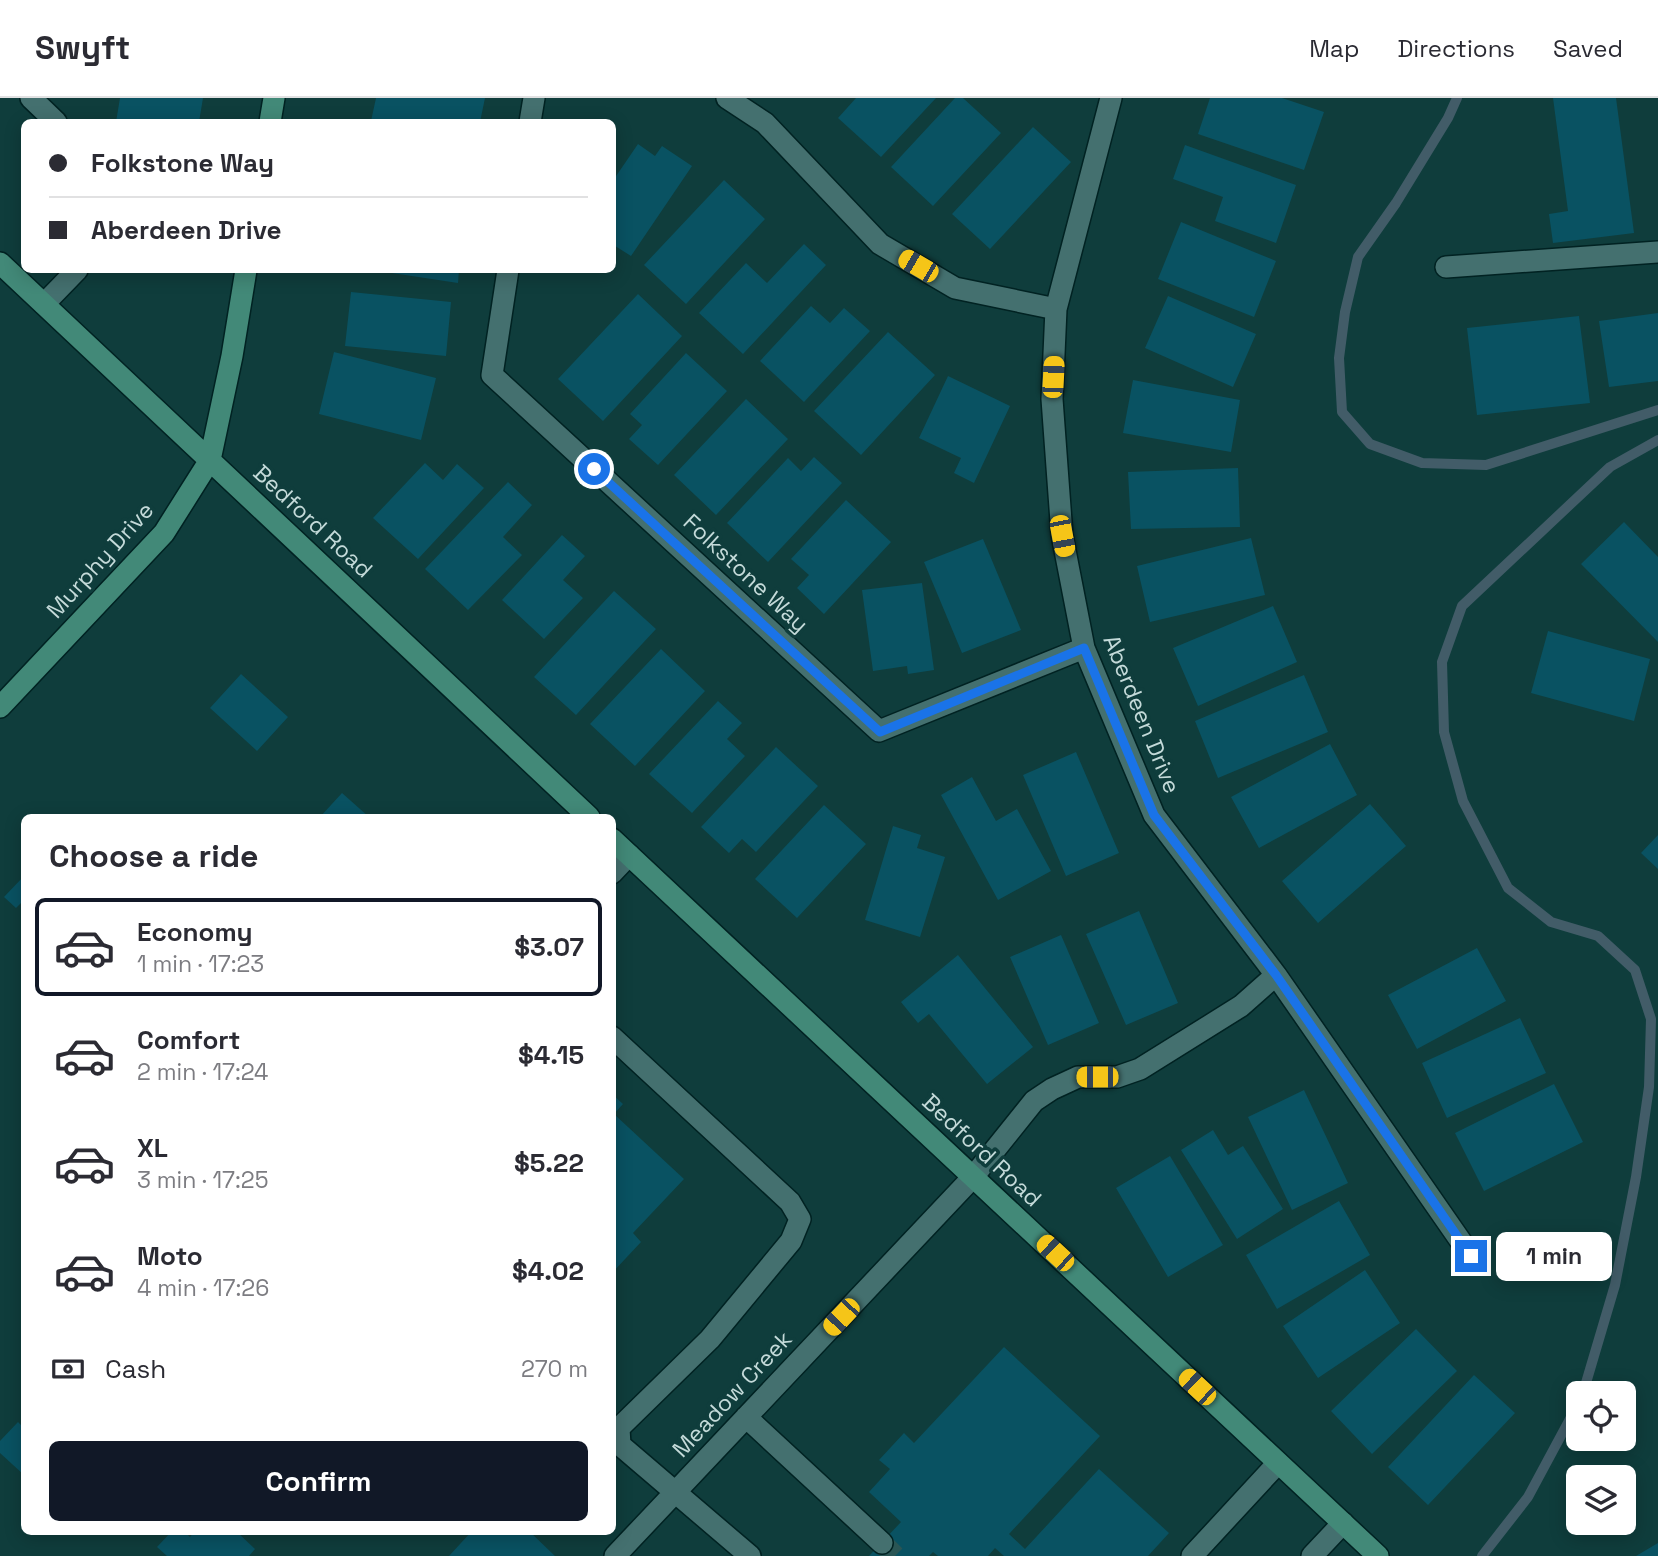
<!DOCTYPE html>
<html lang="en">
<head>
<meta charset="utf-8">
<style>
  :root { --surface:#fff; --page:#f7f7f7; --text:#2b2b33; --muted:#7c7c81; --line:#e1e1e2; --accent:#111827 }
  body { margin:0; font-family:"Space Grotesk",sans-serif; background:var(--page); color:var(--text); height:100vh; display:flex; flex-direction:column; font-size:26px; white-space:nowrap }
  * { box-sizing:border-box; margin:0 }
  p { font-size:23px; color:var(--muted) }
  .icon { flex:none; width:38px; height:38px; fill:none; stroke:currentColor; stroke-width:2; stroke-linecap:round; stroke-linejoin:round }
  .map { position:relative; flex:1; overflow:hidden }
  .panel { position:absolute; left:21px; top:716px; width:595px; height:721px; display:flex; flex-direction:column; background:var(--surface); border-radius:10px; box-shadow:0 4px 18px #0003 }
  .panel>* { flex:none }
  .guide { position:absolute; left:21px; top:21px; width:595px; height:154px; border-radius:10px; box-shadow:0 4px 18px #0003; display:grid; align-content:center; height:154px; padding:0 28px; background:var(--surface) }
  .controls { position:absolute; left:1566px; top:1283px; display:grid; gap:14px }
  .controls a { display:grid; place-items:center; width:70px; height:70px; border-radius:10px; background:var(--surface); box-shadow:0 4px 18px #0003; font-size:35px }
  .end { position:absolute; width:32px; height:32px; margin:-16px; border:9px solid #1a73e8; background:#fff; box-shadow:0 0 0 4px #fff }
  .from { border-radius:50% }
  .bubble { position:absolute; height:49px; border-radius:10px; background:var(--surface); box-shadow:0 4px 18px #0003; font-size:23px; font-weight:700; line-height:49px; text-align:center }
  .car { position:absolute; width:21px; height:42px; margin:-21px -10px; border-radius:9px; box-shadow:0 0 5px 2px #0007; background:linear-gradient(#f5c518 24%,#345 0 40%,#f5c518 0 76%,#345 0 86%,#f5c518 0) }
  .guide b { display:flex; align-items:center; gap:24px; height:66px; font-size:26px }
  .guide b+b { border-top:2px solid var(--line) }
  .guide i { width:18px; height:18px; background:var(--text) }
  ul { padding:0; list-style:none }
  li { display:flex; align-items:center; gap:21px; height:98px; margin:0 14px 10px; padding:0 14px; border:4px solid transparent; border-radius:10px }
  li div { flex:1 }
  li b { display:block; font-size:26px }
  li em { font-style:normal; font-weight:700 }
  li.current { border-color:var(--accent) }
  li>.icon { width:63px; height:63px; stroke-width:1.5 }
  h2 { padding:0 28px; font-size:32px; line-height:84px }
  .pay { display:flex; align-items:center; gap:18px; height:77px; padding:0 28px; font-size:26px }
  .pay p { margin-inline-start:auto }
  .button { display:flex; gap:14px; margin-top:auto; padding:14px 28px }
  .button a { flex:1; height:80px; border-radius:10px; background:var(--accent); color:#fff; font-size:28px; font-weight:700; line-height:80px; text-align:center }
  header { display:flex; align-items:center; gap:42px; box-sizing:border-box; height:98px; padding:0 35px; background:var(--surface); border-bottom:2px solid var(--line) }
  header strong { font-size:33px }
  nav { display:flex; gap:38px; margin-inline-start:auto; font-size:24px }
  .map>svg:first-child { display:block }
  .lines { fill:none; stroke-linecap:round; stroke-linejoin:round }
  .stream { stroke:#425c68; stroke-width:10 }
  .building { fill:#095262 }
  .minor-tunnel { stroke:#2a5554; stroke-width:21; stroke-dasharray:21 10; stroke-linecap:butt }
  .minor-casing { stroke:#012222; stroke-width:24 }
  .major-casing { stroke:#012222; stroke-width:24 }
  .minor { stroke:#44706f; stroke-width:21 }
  .major { stroke:#428978; stroke-width:21 }
  .route { stroke:#1a73e8; stroke-width:9 }
  .labels { text-anchor:middle; dominant-baseline:central; stroke-width:7; stroke-linejoin:round; paint-order:stroke }
  .street-label { font-size:23px; fill:#c4dad9; stroke:#0f3d3c }
</style>
</head>
<body>
<header>
<strong>Swyft</strong>
<nav><a>Map</a><a>Directions</a><a>Saved</a></nav>
</header>
<div class="map">
<svg width="1658" height="1458" viewBox="0 0 1658 1458">
  <rect width="100%" height="100%" fill="#0f3d3c"/>
  <g class="lines">
    <!-- stream -->
    <path class="stream" d="M 1457,0 L 1448,20 L 1396,105 L 1358,159 L 1345,214 L 1339,260 L 1342,314 L 1370,346 L 1422,365 L 1486,367 L 1658,312
      M 1583,1295 L 1615,1187 L 1636,1079 L 1649,989 L 1651,921 L 1635,872 L 1598,838 L 1551,824 L 1508,790 L 1463,703 L 1444,634 L 1442,564 L 1462,508 L 1610,369 L 1658,342
      M 1482,1458 L 1528,1399 L 1578,1306"/>
  </g>
  <!-- building -->
  <path class="building" d="M 120,0 L 203,0 L 199,24 L 116,24 Z
    M 376,0 L 485,0 L 480,24 L 371,23 Z
    M 856,0 L 936,0 L 881,59 L 838,20 Z
    M 955,0 L 963,0 L 1001,35 L 933,108 L 891,69 Z
    M 1210,0 L 1282,0 L 1324,14 L 1304,72 L 1198,36 Z
    M 1553,0 L 1616,0 L 1634,135 L 1553,145 L 1549,116 L 1568,113 Z
    M 1033,29 L 1071,64 L 990,151 L 952,116 Z
    M 638,46 L 655,58 L 662,48 L 692,68 L 631,158 L 612,146 L 612,84 Z
    M 1185,47 L 1296,87 L 1276,145 L 1215,123 L 1223,99 L 1173,81 Z
    M 724,82 L 765,121 L 686,206 L 644,167 Z
    M 1181,124 L 1276,163 L 1254,219 L 1158,181 Z
    M 804,146 L 826,167 L 743,256 L 699,215 L 746,165 L 767,185 Z
    M 372,172 L 459,172 L 458,185 Z
    M 351,194 L 451,204 L 446,258 L 345,248 Z
    M 638,196 L 682,238 L 603,323 L 558,281 Z
    M 1168,198 L 1256,236 L 1233,289 L 1145,250 Z
    M 811,208 L 830,225 L 844,210 L 870,233 L 804,304 L 760,263 Z
    M 1658,215 L 1658,283 L 1609,289 L 1599,223 Z
    M 1579,218 L 1590,305 L 1477,317 L 1467,230 Z
    M 888,234 L 935,277 L 861,357 L 814,313 Z
    M 334,254 L 436,280 L 421,342 L 319,316 Z
    M 686,255 L 727,293 L 658,367 L 629,341 L 642,327 L 630,316 Z
    M 948,278 L 1010,308 L 974,385 L 954,375 L 961,360 L 919,340 Z
    M 1133,282 L 1240,302 L 1231,354 L 1123,335 Z
    M 746,301 L 788,341 L 716,417 L 674,377 Z
    M 814,359 L 842,385 L 768,464 L 727,425 L 788,360 L 801,373 Z
    M 425,365 L 443,382 L 457,366 L 484,390 L 418,461 L 373,420 Z
    M 1238,370 L 1240,429 L 1131,431 L 1128,374 Z
    M 508,384 L 532,407 L 503,439 L 522,457 L 468,512 L 425,471 Z
    M 846,402 L 891,444 L 824,516 L 797,490 L 809,477 L 791,461 Z
    M 1624,424 L 1658,459 L 1658,544 L 1581,466 Z
    M 562,437 L 585,458 L 563,482 L 583,500 L 544,541 L 502,502 Z
    M 1251,440 L 1265,497 L 1150,524 L 1137,468 Z
    M 983,441 L 1021,532 L 962,555 L 924,464 Z
    M 922,485 L 934,572 L 908,576 L 907,568 L 873,573 L 862,492 Z
    M 614,493 L 656,531 L 576,617 L 534,579 Z
    M 1273,508 L 1297,564 L 1198,608 L 1173,550 Z
    M 1548,533 L 1650,561 L 1634,623 L 1531,595 Z
    M 661,551 L 705,593 L 635,668 L 590,626 Z
    M 241,576 L 288,619 L 257,653 L 210,610 Z
    M 1304,577 L 1328,634 L 1218,680 L 1195,623 Z
    M 718,603 L 742,625 L 727,641 L 745,658 L 692,715 L 649,676 Z
    M 1330,646 L 1357,697 L 1259,750 L 1231,699 Z
    M 776,649 L 818,688 L 756,754 L 742,741 L 729,755 L 701,729 Z
    M 1076,654 L 1119,755 L 1066,778 L 1023,677 Z
    M 972,679 L 996,723 L 1017,711 L 1051,773 L 998,802 L 941,697 Z
    M 342,695 L 369,719 L 320,719 Z
    M 1370,706 L 1406,748 L 1318,825 L 1282,783 Z
    M 824,707 L 866,746 L 797,820 L 755,781 Z
    M 893,728 L 921,737 L 917,750 L 945,759 L 920,839 L 865,822 Z
    M 1658,737 L 1658,771 L 1641,755 Z
    M 24,778 L 24,802 L 16,810 L 4,799 Z
    M 1139,813 L 1178,905 L 1126,927 L 1086,836 Z
    M 1061,837 L 1099,925 L 1048,947 L 1010,859 Z
    M 1477,850 L 1506,903 L 1417,951 L 1388,897 Z
    M 958,857 L 1033,949 L 987,986 L 929,916 L 918,925 L 901,904 Z
    M 1520,920 L 1546,975 L 1447,1020 L 1422,965 Z
    M 1554,986 L 1583,1044 L 1484,1093 L 1455,1035 Z
    M 1304,992 L 1348,1085 L 1292,1112 L 1248,1019 Z
    M 612,996 L 623,1006 L 614,1016 L 684,1081 L 633,1135 L 641,1144 L 612,1175 Z
    M 1213,1032 L 1228,1057 L 1243,1048 L 1283,1111 L 1237,1141 L 1181,1052 Z
    M 1170,1058 L 1223,1147 L 1168,1179 L 1116,1090 Z
    M 1339,1103 L 1370,1157 L 1277,1211 L 1246,1157 Z
    M 1365,1172 L 1400,1225 L 1318,1280 L 1283,1228 Z
    M 1416,1231 L 1457,1273 L 1372,1356 L 1331,1313 Z
    M 1004,1249 L 1100,1338 L 1009,1436 L 1025,1451 L 1099,1371 L 1169,1435 L 1148,1458 L 1004,1458 L 995,1450 L 988,1458 L 938,1458 L 933,1454 L 929,1458 L 869,1458 L 901,1424 L 869,1394 L 890,1371 L 879,1362 L 904,1335 L 914,1345 Z
    M 1474,1277 L 1515,1315 L 1428,1407 L 1388,1369 Z
    M 18,1324 L 24,1330 L 24,1377 L 0,1355 L 0,1343 Z
    M 172,1433 L 184,1433 L 190,1439 L 195,1433 L 236,1433 L 255,1451 L 249,1458 L 167,1458 L 157,1449 Z
    M 472,1433 L 529,1433 L 555,1458 L 449,1458 Z
    M 1658,1445 L 1658,1458 L 1636,1458 Z"/>
  <g class="lines">
    <!-- minor-tunnel -->
    <path class="minor-tunnel" d="M 882,1445 L 895,1458"/>
    <defs>
      <path id="minor" d="M 31,0 L 56,24
        M 727,0 L 765,25 L 880,146 L 955,190 L 1056,211
        M 1111,0 L 1056,211 L 1052,301 L 1062,437 L 1084,550 L 1154,717 L 1276,877 L 1471,1158
        M 530,24 L 534,0
        M 1446,169 L 1658,154
        M 508,172 L 492,277 L 879,633 L 1084,550
        M 44,206 L 77,172
        M 612,775 L 629,757
        M 612,939 L 790,1104 L 800,1121 L 791,1143 L 710,1241 L 619,1330 L 620,1347 L 750,1458
        M 746,1319 L 882,1445
        M 615,1458 L 973,1079 L 1034,1003 L 1052,991 L 1078,979 L 1117,979 L 1140,971 L 1241,908 L 1276,877
        M 1192,1458 L 1278,1365
        M 1312,1458 L 1343,1425"/>
      <path id="major" d="M 270,24 L 274,0
        M 0,165 L 589,719
        M 0,609 L 164,435 L 210,362 L 232,258 L 246,172
        M 612,741 L 1378,1458"/>
    </defs>
    <!-- minor casing -->
    <use href="#minor" class="minor-casing"/>
    <!-- major casing -->
    <use href="#major" class="major-casing"/>
    <!-- minor -->
    <use href="#minor" class="minor"/>
    <!-- major -->
    <use href="#major" class="major"/>
  </g>
  <g class="lines">
    <!-- route -->
    <path class="route" d="M 594,371 L 880,634 L 1084,550 L 1154,717 L 1276,877 L 1471,1158"/>
  </g>
  <g class="labels">
    <!-- street labels -->
    <g class="street-label">
      <text transform="translate(313 423) rotate(43)">Bedford Road</text>
      <text transform="translate(100 462) rotate(-48)">Murphy Drive</text>
      <text transform="translate(746 475) rotate(43)">Folkstone Way</text>
      <text transform="translate(1142 616) rotate(68)">Aberdeen Drive</text>
      <text transform="translate(982 1052) rotate(43)">Bedford Road</text>
      <text transform="translate(732 1296) rotate(-47)">Meadow Creek</text>
    </g>
  </g>
</svg>
<div class="controls">
<a><svg class="icon" aria-label="locate" viewBox="0 0 24 24"><circle cx="12" cy="12" r="6"/><path d="M12 2v4M12 18v4M2 12h4M18 12h4"/></svg></a>
<a><svg class="icon" aria-label="layers" viewBox="0 0 24 24"><path d="M12 4l9 5-9 5-9-5zM3 14l9 5 9-5"/></svg></a>
</div>
<i class="end from" style="left:594px;top:371px"></i>
<i class="end" style="left:1471px;top:1158px"></i>
<div class="bubble" style="left:1496px;top:1134px;width:116px">1 min</div>
<i class="car" style="left:918px;top:168px;rotate:300deg"></i>
<i class="car" style="left:1053px;top:279px;rotate:3deg"></i>
<i class="car" style="left:1062px;top:438px;rotate:169deg"></i>
<i class="car" style="left:1097px;top:979px;rotate:270deg"></i>
<i class="car" style="left:1055px;top:1155px;rotate:313deg"></i>
<i class="car" style="left:841px;top:1219px;rotate:223deg"></i>
<i class="car" style="left:1197px;top:1289px;rotate:313deg"></i>
<div class="guide">
<b><i class="from"></i>Folkstone Way</b>
<b><i></i>Aberdeen Drive</b>
</div>
<section class="panel">
<h2>Choose a ride</h2>
<ul>
<li class="current"><svg class="icon" aria-label="car" viewBox="0 0 24 24"><path d="M5 17H2v-5l4-1 3-4h7l3 4 3 1v5h-3M9 17h6M6 11h13"/><circle cx="7" cy="17" r="2"/><circle cx="17" cy="17" r="2"/></svg><div><b>Economy</b><p>1 min · 17:23</p></div><em>$3.07</em></li>
<li><svg class="icon" aria-label="car" viewBox="0 0 24 24"><path d="M5 17H2v-5l4-1 3-4h7l3 4 3 1v5h-3M9 17h6M6 11h13"/><circle cx="7" cy="17" r="2"/><circle cx="17" cy="17" r="2"/></svg><div><b>Comfort</b><p>2 min · 17:24</p></div><em>$4.15</em></li>
<li><svg class="icon" aria-label="car" viewBox="0 0 24 24"><path d="M5 17H2v-5l4-1 3-4h7l3 4 3 1v5h-3M9 17h6M6 11h13"/><circle cx="7" cy="17" r="2"/><circle cx="17" cy="17" r="2"/></svg><div><b>XL</b><p>3 min · 17:25</p></div><em>$5.22</em></li>
<li><svg class="icon" aria-label="car" viewBox="0 0 24 24"><path d="M5 17H2v-5l4-1 3-4h7l3 4 3 1v5h-3M9 17h6M6 11h13"/><circle cx="7" cy="17" r="2"/><circle cx="17" cy="17" r="2"/></svg><div><b>Moto</b><p>4 min · 17:26</p></div><em>$4.02</em></li>
</ul>
<div class="pay"><svg class="icon" aria-label="cash" viewBox="0 0 24 24"><path d="M3 7h18v10H3z"/><circle cx="12" cy="12" r="2"/></svg>Cash<p>270 m</p></div>
<div class="button"><a>Confirm</a></div>
</section>
</div>
</body>
</html>
